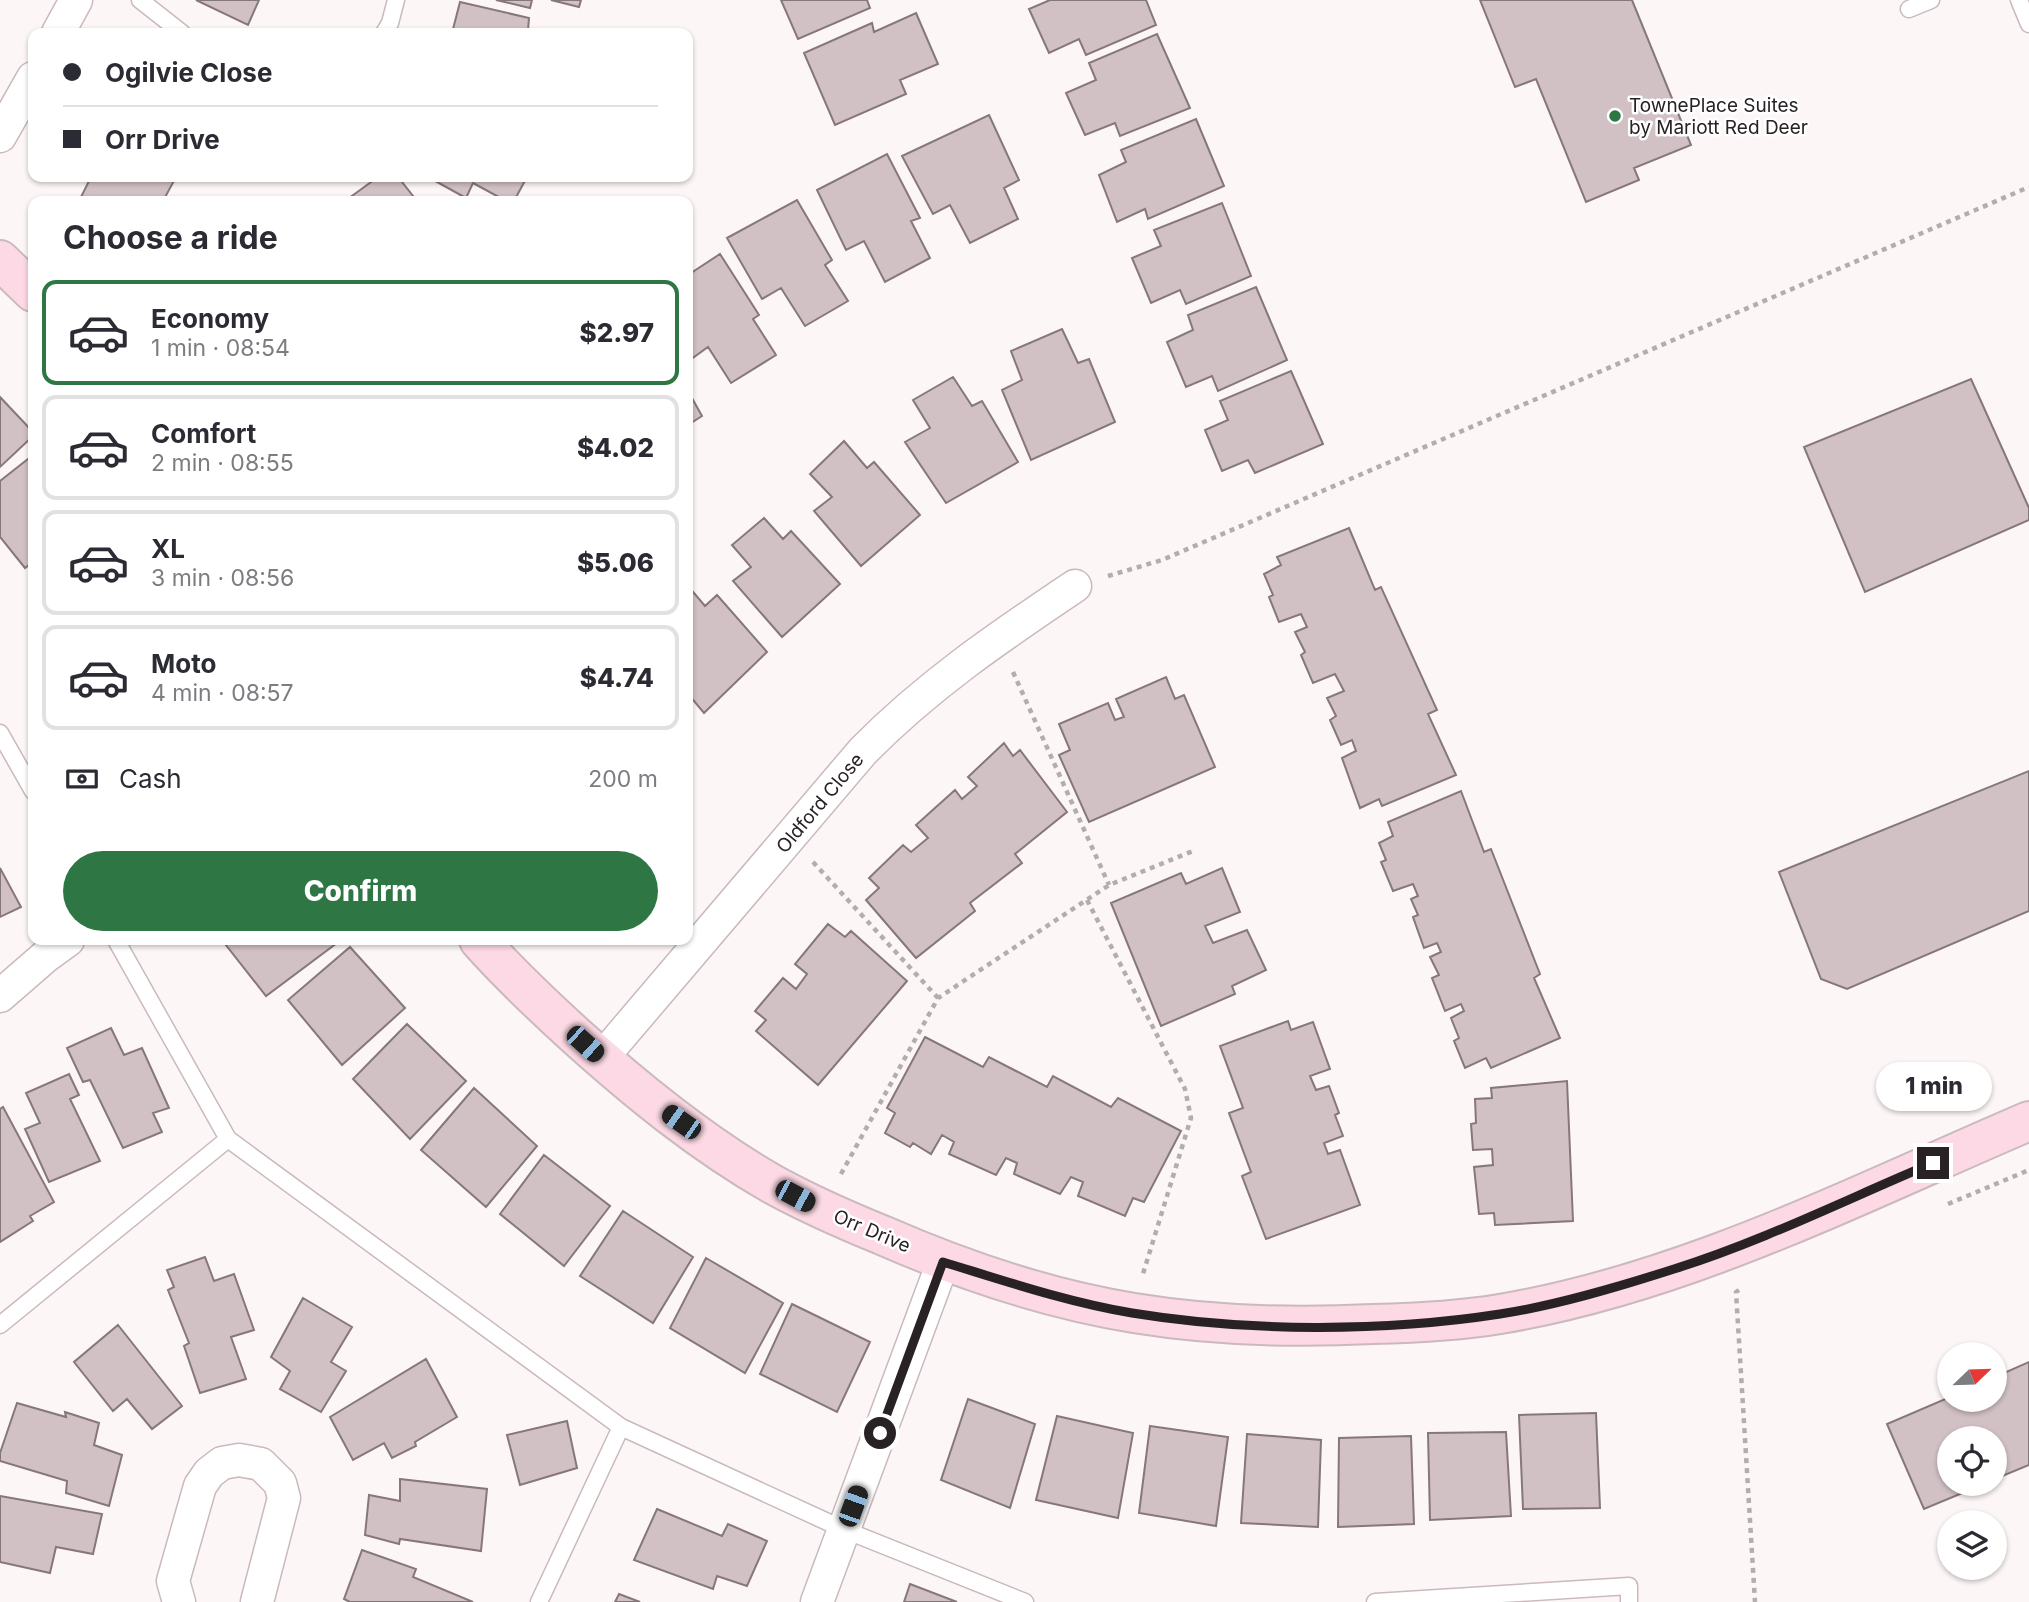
<!DOCTYPE html>
<html lang="en">
<head>
<meta charset="utf-8">
<style>
  :root { --surface:#fff; --page:#f7f7f7; --text:#2b2b33; --muted:#7c7c81; --line:#e1e1e2; --accent:#2e7744 }
  body { margin:0; font-family:Inter,sans-serif; background:var(--page); color:var(--text); height:100vh; display:flex; flex-direction:column; font-size:26px; white-space:nowrap }
  * { box-sizing:border-box; margin:0 }
  p { font-size:23px; color:var(--muted) }
  .icon { flex:none; width:38px; height:38px; fill:none; stroke:currentColor; stroke-width:2; stroke-linecap:round; stroke-linejoin:round }
  .map { position:relative; flex:1; overflow:hidden }
  .drawer { position:absolute; left:28px; top:196px; width:665px; height:749px; display:flex; flex-direction:column; background:var(--surface); border-radius:14px; box-shadow:0 2px 5px #0004 }
  .drawer>* { flex:none }
  .top-card { position:absolute; left:28px; top:28px; width:665px; height:154px; border-radius:14px; box-shadow:0 2px 5px #0004; display:grid; align-content:center; height:154px; padding:0 35px; background:var(--surface) }
  .needle { width:46px; rotate:67deg }
  .controls { position:absolute; left:1937px; top:1342px; display:grid; gap:14px }
  .controls a { display:grid; place-items:center; width:70px; height:70px; border-radius:50%; background:var(--surface); box-shadow:0 2px 5px #0004; font-size:35px }
  .end { position:absolute; width:32px; height:32px; margin:-16px; border:9px solid #292224; background:#fff; box-shadow:0 0 0 4px #fff }
  .from { border-radius:50% }
  .bubble { position:absolute; height:49px; border-radius:24px; background:var(--surface); box-shadow:0 2px 5px #0004; font-size:23px; font-weight:800; line-height:49px; text-align:center }
  .car { position:absolute; width:21px; height:42px; margin:-21px -10px; border-radius:9px; box-shadow:0 0 5px 2px #0007; background:linear-gradient(#222 24%,#8ab4d8 0 40%,#222 0 76%,#8ab4d8 0 86%,#222 0) }
  .top-card b { display:flex; align-items:center; gap:24px; height:66px; font-size:26px }
  .top-card b+b { border-top:2px solid var(--line) }
  .top-card i { width:18px; height:18px; background:var(--text) }
  ul { padding:0; list-style:none }
  li { display:flex; align-items:center; gap:21px; height:105px; margin:0 14px 10px; padding:0 21px; border:4px solid var(--line); border-radius:14px }
  li div { flex:1 }
  li b { display:block; font-size:26px }
  li em { font-style:normal; font-weight:800 }
  li.current { border-color:var(--accent) }
  li>.icon { width:63px; height:63px; stroke-width:1.5 }
  h2 { padding:0 35px; font-size:32px; line-height:84px }
  .pay { display:flex; align-items:center; gap:18px; height:77px; padding:0 35px; font-size:26px }
  .pay p { margin-inline-start:auto }
  .cta { display:flex; gap:14px; margin-top:auto; padding:14px 35px }
  .cta a { flex:1; height:80px; border-radius:42px; background:var(--accent); color:#fff; font-size:28px; font-weight:800; line-height:80px; text-align:center }
  .map>svg:first-child { display:block }
  .building { fill:#d1c0c4; stroke:#86777b; stroke-width:2 }
  .lines { fill:none; stroke-linecap:round; stroke-linejoin:round }
  .lane-casing { stroke:#cab9bd; stroke-width:19 }
  .street-casing { stroke:#cab9bd; stroke-width:35 }
  .secondary-casing { stroke:#cab9bd; stroke-width:42 }
  .path { stroke:#b4adae; stroke-width:4.5; stroke-dasharray:5 5; stroke-linecap:butt }
  .lane { stroke:#fff; stroke-width:16 }
  .street { stroke:#fff; stroke-width:32 }
  .secondary { stroke:#fcd9e4; stroke-width:38 }
  .route { stroke:#292224; stroke-width:9 }
  .poi-dot { fill:#2e7744; stroke:#fff; stroke-width:2.5 }
  .labels { text-anchor:middle; dominant-baseline:central; stroke-width:5; stroke-linejoin:round; paint-order:stroke }
  .poi-label { font-size:19px; fill:#292224; stroke:#fff; text-anchor:start }
  .street-label { font-size:19px; fill:#292224; stroke:#fff }
</style>
</head>
<body>
<div class="map">
<svg width="2029" height="1602" viewBox="0 0 2029 1602">
  <rect width="100%" height="100%" fill="#fdf6f7"/>
  <!-- building -->
  <path class="building" d="M 196,0 L 259,0 L 248,25 Z
    M 496,0 L 532,0 L 530,8 Z
    M 551,0 L 581,0 L 579,7 Z
    M 781,0 L 867,0 L 870,8 L 798,39 Z
    M 1050,0 L 1146,0 L 1156,25 L 1086,55 L 1079,39 L 1049,53 L 1029,9 Z
    M 1480,0 L 1632,0 L 1691,145 L 1634,168 L 1639,180 L 1586,202 L 1536,79 L 1515,87 Z
    M 460,2 L 529,18 L 528,31 L 542,33 L 452,33 Z
    M 916,13 L 938,64 L 900,80 L 906,94 L 835,125 L 804,53 L 872,23 L 874,32 Z
    M 1157,34 L 1190,108 L 1120,136 L 1115,123 L 1085,135 L 1066,93 L 1096,80 L 1089,63 Z
    M 989,115 L 1019,180 L 1004,188 L 1018,219 L 970,243 L 950,205 L 933,214 L 902,156 Z
    M 1196,119 L 1224,186 L 1148,219 L 1145,209 L 1117,222 L 1099,175 L 1126,162 L 1121,150 Z
    M 887,154 L 920,218 L 911,221 L 930,258 L 885,282 L 864,241 L 846,250 L 817,190 Z
    M 91,177 L 176,177 L 163,201 L 79,201 Z
    M 378,177 L 398,177 L 417,201 L 345,201 Z
    M 428,177 L 527,177 L 514,201 L 506,201 L 473,183 L 466,198 Z
    M 797,200 L 832,260 L 825,265 L 848,301 L 805,326 L 781,288 L 762,299 L 727,238 Z
    M 1222,203 L 1251,276 L 1186,304 L 1180,290 L 1151,303 L 1132,258 L 1161,246 L 1154,230 Z
    M 720,254 L 759,315 L 753,319 L 776,355 L 731,383 L 708,347 L 690,360 L 688,356 L 688,275 Z
    M 1256,287 L 1287,360 L 1218,391 L 1212,376 L 1186,387 L 1167,342 L 1193,330 L 1188,315 Z
    M 1062,329 L 1078,363 L 1089,359 L 1115,422 L 1031,460 L 1002,390 L 1022,380 L 1011,351 Z
    M 1291,371 L 1323,444 L 1255,473 L 1248,460 L 1222,471 L 1205,430 L 1228,420 L 1220,401 Z
    M 953,377 L 972,406 L 982,401 L 1018,462 L 946,503 L 905,442 L 930,428 L 913,400 Z
    M 1971,379 L 2029,508 L 2029,520 L 1865,592 L 1804,447 Z
    M 688,391 L 702,416 L 688,425 Z
    M 0,397 L 33,432 L 33,436 L 0,467 Z
    M 844,441 L 867,468 L 874,462 L 920,515 L 861,566 L 814,511 L 832,497 L 810,474 Z
    M 33,455 L 33,562 L 25,568 L 0,537 L 0,481 Z
    M 764,518 L 783,539 L 791,531 L 840,584 L 782,637 L 733,581 L 751,567 L 732,545 Z
    M 1349,528 L 1375,590 L 1381,587 L 1437,710 L 1428,714 L 1456,775 L 1382,806 L 1379,799 L 1360,808 L 1342,758 L 1356,751 L 1352,740 L 1341,745 L 1330,720 L 1336,716 L 1327,698 L 1344,691 L 1335,674 L 1313,683 L 1301,655 L 1305,652 L 1295,632 L 1307,627 L 1301,614 L 1279,622 L 1269,597 L 1273,595 L 1264,574 L 1281,565 L 1277,557 Z
    M 688,586 L 705,606 L 717,595 L 767,652 L 704,713 L 688,694 Z
    M 1166,677 L 1175,699 L 1184,695 L 1215,767 L 1089,822 L 1059,755 L 1070,750 L 1059,724 L 1108,703 L 1115,720 L 1124,717 L 1116,699 Z
    M 1004,743 L 1013,756 L 1020,750 L 1067,812 L 1015,854 L 1022,863 L 970,903 L 975,911 L 916,958 L 866,900 L 879,888 L 869,878 L 903,845 L 911,852 L 928,838 L 916,825 L 955,790 L 962,799 L 977,786 L 968,777 Z
    M 2029,771 L 2029,911 L 1847,989 L 1821,979 L 1779,872 Z
    M 1461,791 L 1484,852 L 1491,849 L 1540,974 L 1534,978 L 1560,1038 L 1491,1068 L 1486,1058 L 1465,1068 L 1454,1041 L 1459,1038 L 1451,1018 L 1464,1011 L 1461,1004 L 1445,1011 L 1432,978 L 1439,975 L 1430,957 L 1441,952 L 1437,943 L 1424,948 L 1413,917 L 1418,915 L 1411,899 L 1418,896 L 1413,884 L 1393,891 L 1381,862 L 1386,860 L 1379,843 L 1393,836 L 1388,822 Z
    M 0,868 L 21,907 L 0,917 Z
    M 1222,868 L 1240,912 L 1205,926 L 1213,943 L 1247,930 L 1266,970 L 1232,986 L 1235,994 L 1161,1026 L 1111,903 L 1181,873 L 1186,884 Z
    M 828,924 L 845,937 L 851,931 L 907,981 L 818,1085 L 756,1031 L 766,1020 L 755,1011 L 783,978 L 796,989 L 807,974 L 795,964 Z
    M 222,940 L 341,940 L 266,996 Z
    M 350,947 L 405,1008 L 342,1065 L 288,1000 Z
    M 1288,1021 L 1291,1030 L 1313,1022 L 1330,1069 L 1310,1076 L 1316,1090 L 1329,1086 L 1339,1113 L 1335,1115 L 1343,1136 L 1324,1143 L 1328,1154 L 1340,1150 L 1360,1205 L 1266,1239 L 1242,1176 L 1251,1172 L 1229,1113 L 1243,1108 L 1220,1046 Z
    M 407,1024 L 466,1081 L 410,1139 L 353,1079 Z
    M 111,1028 L 124,1055 L 142,1048 L 169,1108 L 153,1113 L 162,1132 L 123,1148 L 90,1080 L 83,1082 L 67,1048 Z
    M 925,1037 L 983,1067 L 989,1057 L 1047,1087 L 1053,1076 L 1111,1107 L 1118,1098 L 1181,1131 L 1144,1202 L 1133,1198 L 1125,1216 L 1078,1196 L 1083,1182 L 1071,1177 L 1060,1194 L 1014,1174 L 1017,1163 L 1006,1158 L 996,1175 L 949,1154 L 954,1142 L 942,1135 L 931,1154 L 913,1143 L 910,1147 L 885,1133 L 895,1113 L 887,1108 Z
    M 69,1074 L 79,1095 L 70,1099 L 100,1161 L 49,1182 L 25,1129 L 40,1123 L 26,1093 Z
    M 1567,1081 L 1573,1221 L 1495,1225 L 1494,1213 L 1479,1214 L 1474,1167 L 1493,1165 L 1492,1149 L 1473,1150 L 1471,1124 L 1476,1123 L 1475,1099 L 1492,1098 L 1491,1088 Z
    M 474,1088 L 537,1146 L 486,1207 L 421,1150 Z
    M 3,1107 L 54,1202 L 30,1216 L 33,1221 L 0,1242 L 0,1109 Z
    M 544,1155 L 610,1206 L 564,1266 L 500,1214 Z
    M 623,1211 L 693,1257 L 653,1323 L 580,1276 Z
    M 205,1257 L 214,1281 L 234,1274 L 254,1330 L 231,1337 L 246,1379 L 200,1393 L 184,1346 L 189,1343 L 168,1290 L 174,1287 L 167,1270 Z
    M 706,1258 L 783,1303 L 745,1373 L 670,1328 Z
    M 303,1298 L 352,1327 L 331,1362 L 346,1371 L 321,1412 L 280,1389 L 290,1371 L 271,1357 Z
    M 792,1304 L 870,1342 L 837,1412 L 760,1374 Z
    M 118,1325 L 182,1406 L 152,1429 L 127,1399 L 113,1411 L 74,1362 Z
    M 426,1359 L 457,1417 L 415,1442 L 416,1446 L 392,1458 L 384,1443 L 353,1460 L 330,1417 Z
    M 2029,1362 L 2029,1465 L 1995,1479 L 1995,1438 L 1950,1438 L 1950,1484 L 1984,1484 L 1924,1509 L 1887,1424 L 1950,1397 L 1950,1400 L 1995,1400 L 1995,1377 Z
    M 968,1399 L 1035,1424 L 1010,1508 L 941,1480 Z
    M 17,1403 L 66,1417 L 65,1412 L 99,1423 L 94,1445 L 122,1455 L 109,1506 L 66,1493 L 67,1481 L 0,1461 L 0,1453 Z
    M 1596,1413 L 1600,1508 L 1523,1509 L 1519,1415 Z
    M 1057,1416 L 1133,1433 L 1118,1518 L 1036,1500 Z
    M 567,1421 L 577,1468 L 520,1485 L 507,1435 Z
    M 1150,1426 L 1228,1437 L 1216,1526 L 1139,1513 Z
    M 1506,1432 L 1511,1516 L 1430,1520 L 1428,1433 Z
    M 1247,1434 L 1321,1440 L 1318,1527 L 1241,1523 Z
    M 1411,1436 L 1414,1524 L 1338,1527 L 1339,1438 Z
    M 400,1479 L 487,1489 L 481,1551 L 400,1539 L 399,1544 L 365,1535 L 369,1495 L 400,1501 Z
    M 0,1496 L 102,1514 L 93,1554 L 56,1547 L 50,1573 L 0,1562 Z
    M 657,1509 L 722,1536 L 728,1524 L 767,1541 L 747,1586 L 717,1576 L 713,1589 L 634,1560 Z
    M 362,1550 L 416,1569 L 413,1577 L 473,1602 L 350,1602 L 344,1599 Z
    M 910,1584 L 957,1602 L 904,1602 Z
    M 619,1594 L 640,1602 L 615,1602 Z"/>
  <g class="lines">
    <defs>
      <path id="lane" d="M 140,0 L 182,33
        M 2019,0 L 2029,24
        M 1909,9 L 1931,0
        M 384,33 L 390,23 L 396,0
        M 0,733 L 33,791
        M 116,940 L 228,1139
        M 0,1325 L 228,1139 L 621,1427 L 845,1530 L 1025,1602
        M 539,1602 L 621,1427
        M 1375,1602 L 1629,1586 L 1629,1602"/>
      <path id="street" d="M 58,33 L 76,0
        M 0,136 L 33,78
        M 0,996 L 46,956 L 68,940
        M 601,1059 L 863,751 C 928,685 999,637 1075,586
        M 179,1602 L 173,1581 L 200,1486 L 209,1473 L 222,1463 L 239,1460 L 261,1464 L 280,1483 L 284,1498 L 257,1602
        M 817,1602 L 943,1262"/>
      <path id="secondary" d="M 0,260 L 33,292
        M 479,940 C 509,974 542,1005 576,1036 C 637,1091 702,1144 774,1185 C 809,1204 845,1220 882,1235 C 962,1270 1048,1299 1134,1313 C 1213,1326 1293,1328 1373,1324 C 1416,1323 1458,1321 1500,1314 C 1685,1283 1858,1194 2029,1121"/>
    </defs>
    <!-- lane casing -->
    <use href="#lane" class="lane-casing"/>
    <!-- street casing -->
    <use href="#street" class="street-casing"/>
    <!-- secondary casing -->
    <use href="#secondary" class="secondary-casing"/>
    <!-- path -->
    <path class="path" d="M 1108,576 L 1162,560 L 2029,187
      M 1013,672 L 1109,885
      M 813,862 L 938,998
      M 1087,900 L 1185,1089 L 1191,1118 L 1142,1277
      M 841,1174 L 938,998 L 1109,885 L 1193,851
      M 1948,1204 L 2029,1170
      M 1739,1290 L 1736,1292 L 1755,1602"/>
    <!-- lane -->
    <use href="#lane" class="lane"/>
    <!-- street -->
    <use href="#street" class="street"/>
    <!-- secondary -->
    <use href="#secondary" class="secondary"/>
  </g>
  <g class="lines">
    <!-- route -->
    <path class="route" d="M 880,1433 L 943,1262 C 1005,1281 1067,1302 1132,1313 C 1247,1332 1384,1332 1500,1314 C 1558,1305 1618,1287 1674,1269 C 1763,1241 1847,1199 1933,1163"/>
  </g>
  <!-- markers -->
  <circle class="poi-dot" cx="1615" cy="116" r="7"/>
  <g class="labels">
    <!-- poi labels -->
    <g class="poi-label">
      <text x="1629" y="105">TownePlace Suites<tspan x="1629" dy="22">by Mariott Red Deer</tspan></text>
    </g>
    <!-- street labels -->
    <g class="street-label">
      <text transform="translate(820 803) rotate(-50)">Oldford Close</text>
      <text transform="translate(872 1231) rotate(23)">Orr Drive</text>
    </g>
  </g>
</svg>
<div class="controls">
<a><svg class="needle" viewBox="-14 -14 28 28"><path d="M0-13l5 13h-10z" fill="#e53935"/><path d="M0 13l5-13h-10z" fill="#7c7c81"/></svg></a>
<a><svg class="icon" aria-label="locate" viewBox="0 0 24 24"><circle cx="12" cy="12" r="6"/><path d="M12 2v4M12 18v4M2 12h4M18 12h4"/></svg></a>
<a><svg class="icon" aria-label="layers" viewBox="0 0 24 24"><path d="M12 4l9 5-9 5-9-5zM3 14l9 5 9-5"/></svg></a>
</div>
<i class="end from" style="left:880px;top:1433px"></i>
<i class="end" style="left:1933px;top:1163px"></i>
<div class="bubble" style="left:1876px;top:1062px;width:116px">1 min</div>
<i class="car" style="left:585px;top:1044px;rotate:132deg"></i>
<i class="car" style="left:681px;top:1122px;rotate:305deg"></i>
<i class="car" style="left:795px;top:1196px;rotate:118deg"></i>
<i class="car" style="left:853px;top:1506px;rotate:20deg"></i>
<div class="top-card">
<b><i class="from"></i>Ogilvie Close</b>
<b><i></i>Orr Drive</b>
</div>
<section class="drawer">
<h2>Choose a ride</h2>
<ul>
<li class="current"><svg class="icon" aria-label="car" viewBox="0 0 24 24"><path d="M5 17H2v-5l4-1 3-4h7l3 4 3 1v5h-3M9 17h6M6 11h13"/><circle cx="7" cy="17" r="2"/><circle cx="17" cy="17" r="2"/></svg><div><b>Economy</b><p>1 min · 08:54</p></div><em>$2.97</em></li>
<li><svg class="icon" aria-label="car" viewBox="0 0 24 24"><path d="M5 17H2v-5l4-1 3-4h7l3 4 3 1v5h-3M9 17h6M6 11h13"/><circle cx="7" cy="17" r="2"/><circle cx="17" cy="17" r="2"/></svg><div><b>Comfort</b><p>2 min · 08:55</p></div><em>$4.02</em></li>
<li><svg class="icon" aria-label="car" viewBox="0 0 24 24"><path d="M5 17H2v-5l4-1 3-4h7l3 4 3 1v5h-3M9 17h6M6 11h13"/><circle cx="7" cy="17" r="2"/><circle cx="17" cy="17" r="2"/></svg><div><b>XL</b><p>3 min · 08:56</p></div><em>$5.06</em></li>
<li><svg class="icon" aria-label="car" viewBox="0 0 24 24"><path d="M5 17H2v-5l4-1 3-4h7l3 4 3 1v5h-3M9 17h6M6 11h13"/><circle cx="7" cy="17" r="2"/><circle cx="17" cy="17" r="2"/></svg><div><b>Moto</b><p>4 min · 08:57</p></div><em>$4.74</em></li>
</ul>
<div class="pay"><svg class="icon" aria-label="cash" viewBox="0 0 24 24"><path d="M3 7h18v10H3z"/><circle cx="12" cy="12" r="2"/></svg>Cash<p>200 m</p></div>
<div class="cta"><a>Confirm</a></div>
</section>
</div>
</body>
</html>
